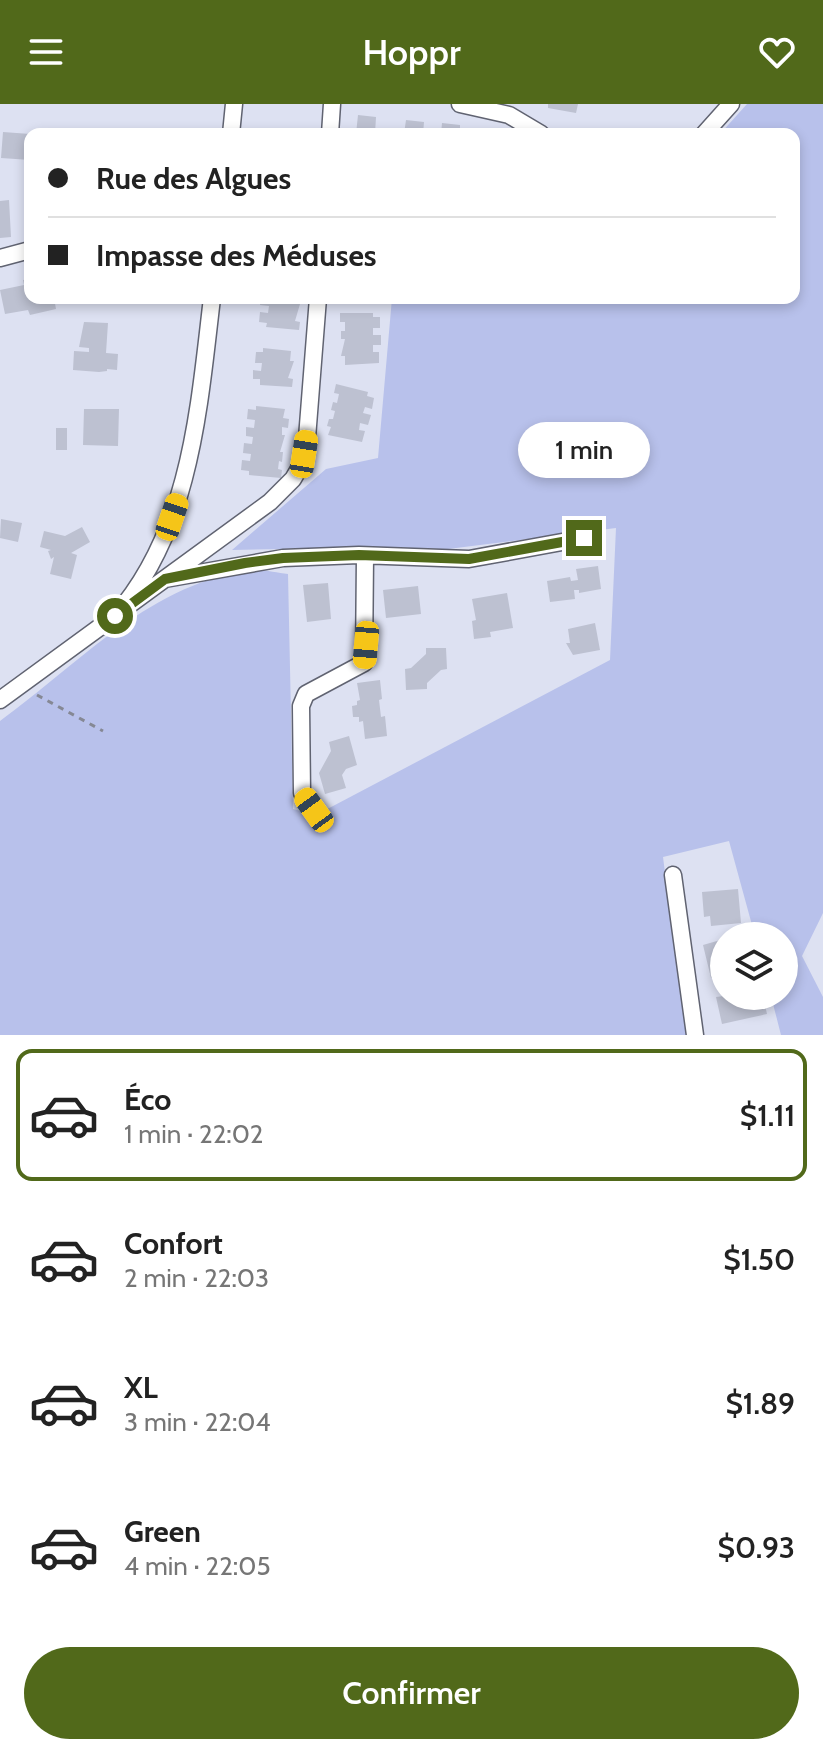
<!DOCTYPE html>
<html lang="fr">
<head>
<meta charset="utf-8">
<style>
  :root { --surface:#fff; --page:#f6f6f6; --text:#222; --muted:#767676; --line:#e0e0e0; --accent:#51691a }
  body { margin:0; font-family:Cabin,sans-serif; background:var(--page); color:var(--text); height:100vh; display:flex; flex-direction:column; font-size:30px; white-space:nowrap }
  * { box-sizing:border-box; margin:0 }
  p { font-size:26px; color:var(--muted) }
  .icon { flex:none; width:44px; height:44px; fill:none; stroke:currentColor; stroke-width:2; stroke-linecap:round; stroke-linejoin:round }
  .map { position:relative; height:931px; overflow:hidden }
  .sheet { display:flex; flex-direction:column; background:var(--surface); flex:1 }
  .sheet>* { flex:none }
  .guide { position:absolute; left:24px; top:24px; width:776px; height:176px; border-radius:16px; box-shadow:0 4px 12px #0003; display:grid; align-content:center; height:176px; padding:0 24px; background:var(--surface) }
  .controls { position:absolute; left:710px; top:818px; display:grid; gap:16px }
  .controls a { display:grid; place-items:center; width:88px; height:88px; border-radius:50%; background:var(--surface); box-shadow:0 4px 12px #0003; font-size:40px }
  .end { position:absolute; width:36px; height:36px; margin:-18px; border:10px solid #51691a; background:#fff; box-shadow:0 0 0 4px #fff }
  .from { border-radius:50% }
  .bubble { position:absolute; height:56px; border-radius:28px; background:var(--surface); box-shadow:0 4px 12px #0003; font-size:26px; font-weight:600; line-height:56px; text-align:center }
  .car { position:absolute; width:24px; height:48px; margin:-24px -12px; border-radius:10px; box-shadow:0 0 6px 2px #0007; background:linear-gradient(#f5c518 24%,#345 0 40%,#f5c518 0 76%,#345 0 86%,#f5c518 0) }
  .guide b { display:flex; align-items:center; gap:28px; height:76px; font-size:30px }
  .guide b+b { border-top:2px solid var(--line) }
  .guide i { width:20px; height:20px; background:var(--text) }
  ul { padding:14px 0 0; list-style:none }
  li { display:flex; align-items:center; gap:24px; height:132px; margin:0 16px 12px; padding:0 8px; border:4px solid transparent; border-radius:16px }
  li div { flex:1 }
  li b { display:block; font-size:30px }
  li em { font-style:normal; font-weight:600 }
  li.active { border-color:var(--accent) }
  li>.icon { width:72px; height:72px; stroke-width:1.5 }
  .action { display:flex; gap:16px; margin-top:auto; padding:16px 24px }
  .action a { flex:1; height:92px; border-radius:48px; background:var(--accent); color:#fff; font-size:32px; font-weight:600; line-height:92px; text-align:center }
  header { display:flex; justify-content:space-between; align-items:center; height:104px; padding:0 24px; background:var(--accent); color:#fff; font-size:36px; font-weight:600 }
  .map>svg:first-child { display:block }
  .green { fill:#b8c1eb }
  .building { fill:#bdc1d1 }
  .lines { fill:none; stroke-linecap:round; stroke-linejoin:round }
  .street-casing { stroke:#606371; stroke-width:19 }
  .path { stroke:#858894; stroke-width:3; stroke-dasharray:6 6; stroke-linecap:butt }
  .street { stroke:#fff; stroke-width:16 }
  .route { stroke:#51691a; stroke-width:10 }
</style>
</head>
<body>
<header><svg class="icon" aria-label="menu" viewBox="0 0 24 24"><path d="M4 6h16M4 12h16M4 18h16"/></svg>Hoppr<svg class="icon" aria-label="heart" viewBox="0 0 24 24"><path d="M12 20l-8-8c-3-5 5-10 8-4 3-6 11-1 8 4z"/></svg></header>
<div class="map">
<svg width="823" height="931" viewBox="0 0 823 931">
  <rect width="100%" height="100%" fill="#dde1f2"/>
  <!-- green -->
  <path class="green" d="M 747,0 L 823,0 L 823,809 L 802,852 L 823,893 L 823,931 L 781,931 L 771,892 L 784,892 L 784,832 L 755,832 L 729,737 L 663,753 L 686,931 L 0,931 L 0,617 C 79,560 154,475 257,466 C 267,466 278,469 288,470 L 293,705 L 316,711 L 610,556 L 616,424 L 440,446 L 391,443 L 232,446 L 326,365 L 378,354 L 392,194 L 794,194 L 794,30 L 720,30 Z"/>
  <!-- building -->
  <path class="building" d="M 548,0 L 578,0 L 576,9 L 548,4 Z
    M 358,11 L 376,13 L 375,30 L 356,30 Z
    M 406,16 L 424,18 L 423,30 L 404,30 Z
    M 442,19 L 460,21 L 460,30 L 441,30 Z
    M 490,24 L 508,26 L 508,30 L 489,30 Z
    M 382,25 L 401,27 L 400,30 L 381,30 Z
    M 3,28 L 30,30 L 30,56 L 1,54 Z
    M 9,96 L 11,133 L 0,134 L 0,97 Z
    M 30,175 L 30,194 L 54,194 L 56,205 L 30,211 L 28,206 L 5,210 L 0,186 L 24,181 L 23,176 Z
    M 261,194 L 298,194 L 297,200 L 300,200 L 295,217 L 300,218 L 299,226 L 266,223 L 267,219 L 259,218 L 260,208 L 268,209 L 269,202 L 260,201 Z
    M 340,209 L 373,209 L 373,213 L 380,213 L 380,224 L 373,224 L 373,231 L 381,231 L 381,241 L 373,241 L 373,248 L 379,248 L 379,259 L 345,261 L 345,252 L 341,252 L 345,235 L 341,235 L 341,227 L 345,227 L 345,218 L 340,218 Z
    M 84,218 L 108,219 L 106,249 L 118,250 L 117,266 L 107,265 L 107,267 L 99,268 L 73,266 L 74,247 L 89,248 L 89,244 L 79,243 Z
    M 263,244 L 291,247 L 290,257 L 294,257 L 288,274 L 293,275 L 292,283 L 260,281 L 260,275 L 253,275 L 253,266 L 261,267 L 262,259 L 255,259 L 256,248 L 263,248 Z
    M 336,280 L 368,288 L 367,292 L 374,294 L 372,305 L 365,303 L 363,309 L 371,311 L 368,321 L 360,319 L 359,326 L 365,327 L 362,338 L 328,331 L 331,323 L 327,322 L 329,315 L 333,315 L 335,307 L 331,306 L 333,298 L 337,299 L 339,290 L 334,289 Z
    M 256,302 L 285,305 L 283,314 L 289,315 L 288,324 L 282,323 L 282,331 L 285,331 L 280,348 L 283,348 L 282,358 L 279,357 L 278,365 L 282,366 L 281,374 L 249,371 L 249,367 L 241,366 L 242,356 L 250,357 L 251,350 L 243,349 L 244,339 L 252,340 L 253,333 L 246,332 L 246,323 L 254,324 L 255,316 L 247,315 L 248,305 L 256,306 Z
    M 84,305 L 119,305 L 118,342 L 83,341 Z
    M 56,324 L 67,324 L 67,346 L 56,346 Z
    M 1,415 L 22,419 L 18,438 L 0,434 Z
    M 82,423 L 90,438 L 71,449 L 77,451 L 71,475 L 50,470 L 54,453 L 51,455 L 48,447 L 51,446 L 40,443 L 44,427 L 65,432 Z
    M 598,462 L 601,485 L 579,489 L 579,486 L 574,486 L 575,495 L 550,498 L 547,477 L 570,473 L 571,477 L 578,476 L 576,465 Z
    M 328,479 L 331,515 L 307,518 L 303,481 Z
    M 418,482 L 421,510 L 386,514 L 383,486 Z
    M 507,489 L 513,524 L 490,528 L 491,533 L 474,535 L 472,517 L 476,516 L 472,495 Z
    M 595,519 L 600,546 L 573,551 L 566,539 L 570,539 L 568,525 Z
    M 426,544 L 446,544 L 447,565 L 441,566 L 427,579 L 427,585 L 406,586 L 405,565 L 411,564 L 426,550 Z
    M 380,576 L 382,595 L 379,596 L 381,613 L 385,612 L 387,632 L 365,635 L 363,617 L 359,618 L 359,613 L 353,613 L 352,602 L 357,601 L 357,597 L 360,596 L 357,579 Z
    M 349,632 L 357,661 L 346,665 L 342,671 L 346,684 L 325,690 L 319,669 L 331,647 L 329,638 Z
    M 738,785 L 741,819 L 711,822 L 710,812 L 704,813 L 702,788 Z
    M 724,835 L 724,871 L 711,874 L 703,841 Z
    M 724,892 L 763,892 L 767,910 L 722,920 L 716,893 Z"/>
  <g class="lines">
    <defs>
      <path id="street" d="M 460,0 L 509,11 L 541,30
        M 231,30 L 234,0
        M 330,30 L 332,0
        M 704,30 L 731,0
        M 0,154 L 30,146
        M 165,475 L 283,454 L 359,451 L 469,455 L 584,434
        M 129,501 L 270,398 L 293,375 L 300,363 L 307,334 L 318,194
        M 0,596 L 115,512 C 191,426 199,303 212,194
        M 314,706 L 302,689 L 301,602 L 306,590 L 364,559 L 365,452
        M 673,771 L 695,931"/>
    </defs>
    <!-- street casing -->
    <use href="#street" class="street-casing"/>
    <!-- path -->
    <path class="path" d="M 37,591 L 103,627"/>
    <!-- street -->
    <use href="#street" class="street"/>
  </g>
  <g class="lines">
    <!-- route -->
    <path class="route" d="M 115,512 L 165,475 L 245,459 L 283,454 L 359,451 L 469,455 L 584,434"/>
  </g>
</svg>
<div class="controls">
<a><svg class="icon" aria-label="layers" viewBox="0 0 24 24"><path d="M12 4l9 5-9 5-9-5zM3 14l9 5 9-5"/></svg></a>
</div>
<i class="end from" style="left:115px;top:512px"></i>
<i class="end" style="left:584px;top:434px"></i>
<div class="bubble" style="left:518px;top:318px;width:132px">1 min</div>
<i class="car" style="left:304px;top:350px;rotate:9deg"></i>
<i class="car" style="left:172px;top:413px;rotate:19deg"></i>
<i class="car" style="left:366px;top:541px;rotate:185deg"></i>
<i class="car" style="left:314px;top:706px;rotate:324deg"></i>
<div class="guide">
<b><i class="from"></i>Rue des Algues</b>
<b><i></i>Impasse des Méduses</b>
</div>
</div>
<section class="sheet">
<ul>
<li class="active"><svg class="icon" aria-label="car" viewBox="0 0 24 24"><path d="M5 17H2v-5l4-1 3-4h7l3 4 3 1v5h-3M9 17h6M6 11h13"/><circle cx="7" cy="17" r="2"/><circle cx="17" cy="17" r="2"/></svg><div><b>Éco</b><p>1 min · 22:02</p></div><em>$1.11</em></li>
<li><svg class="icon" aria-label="car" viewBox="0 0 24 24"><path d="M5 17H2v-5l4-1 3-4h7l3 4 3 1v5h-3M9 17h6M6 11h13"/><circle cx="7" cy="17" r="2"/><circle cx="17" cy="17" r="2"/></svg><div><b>Confort</b><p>2 min · 22:03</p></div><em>$1.50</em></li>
<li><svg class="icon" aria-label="car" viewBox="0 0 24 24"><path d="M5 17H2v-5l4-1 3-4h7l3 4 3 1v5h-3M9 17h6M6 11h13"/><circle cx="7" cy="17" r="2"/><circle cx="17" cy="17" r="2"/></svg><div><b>XL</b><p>3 min · 22:04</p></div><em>$1.89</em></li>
<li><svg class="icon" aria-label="car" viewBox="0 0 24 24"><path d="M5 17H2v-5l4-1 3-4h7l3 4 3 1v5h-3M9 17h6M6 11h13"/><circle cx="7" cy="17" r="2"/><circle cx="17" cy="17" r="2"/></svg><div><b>Green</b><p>4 min · 22:05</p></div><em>$0.93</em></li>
</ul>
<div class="action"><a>Confirmer</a></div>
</section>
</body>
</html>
